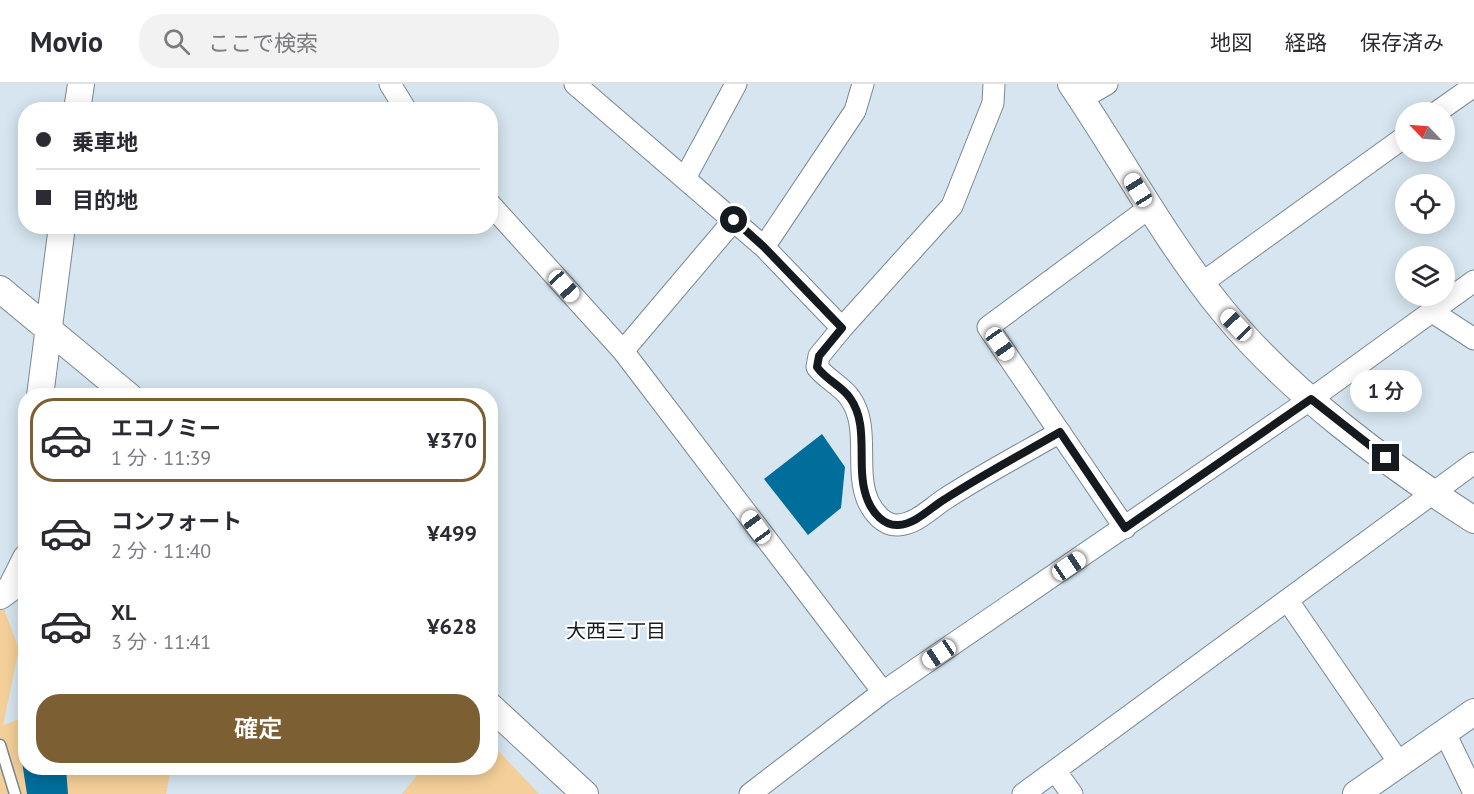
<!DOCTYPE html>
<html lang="ja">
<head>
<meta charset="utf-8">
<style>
  :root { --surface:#fff; --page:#f2f2f3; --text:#2b2b33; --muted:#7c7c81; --line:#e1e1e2; --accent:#7c5f32 }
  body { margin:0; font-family:"PT Sans","Noto Sans JP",sans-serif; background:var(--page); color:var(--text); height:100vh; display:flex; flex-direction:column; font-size:22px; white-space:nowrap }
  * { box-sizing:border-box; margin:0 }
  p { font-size:20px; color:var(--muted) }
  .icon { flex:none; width:33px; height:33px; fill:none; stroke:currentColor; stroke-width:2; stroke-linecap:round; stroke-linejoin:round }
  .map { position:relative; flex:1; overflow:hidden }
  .side { position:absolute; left:18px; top:304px; width:480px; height:387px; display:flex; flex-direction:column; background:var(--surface); border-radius:24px; box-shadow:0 3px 15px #0003 }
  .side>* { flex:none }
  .guide { position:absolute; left:18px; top:18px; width:480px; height:132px; border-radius:24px; box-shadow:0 3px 15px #0003; display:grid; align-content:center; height:132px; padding:0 18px; background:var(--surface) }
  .needle { width:39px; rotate:295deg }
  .fabs { position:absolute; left:1395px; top:18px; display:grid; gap:12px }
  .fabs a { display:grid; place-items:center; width:60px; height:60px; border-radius:50%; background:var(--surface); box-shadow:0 3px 15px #0003; font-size:30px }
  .end { position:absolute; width:27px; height:27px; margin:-14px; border:8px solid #141a1d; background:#fff; box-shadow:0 0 0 3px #fff }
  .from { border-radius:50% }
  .bubble { position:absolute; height:42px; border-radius:21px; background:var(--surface); box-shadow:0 3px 15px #0003; font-size:20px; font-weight:600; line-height:42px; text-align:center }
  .car { position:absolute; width:18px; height:36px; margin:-18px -9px; border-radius:8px; box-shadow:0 0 4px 2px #0007; background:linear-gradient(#fff 24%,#345 0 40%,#fff 0 76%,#345 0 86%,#fff 0) }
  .guide b { display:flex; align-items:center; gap:21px; height:57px; font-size:22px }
  .guide b+b { border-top:2px solid var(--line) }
  .guide i { width:15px; height:15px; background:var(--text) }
  ul { padding:10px 0 0; list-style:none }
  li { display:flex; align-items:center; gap:18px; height:84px; margin:0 12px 9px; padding:0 6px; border:3px solid transparent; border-radius:24px }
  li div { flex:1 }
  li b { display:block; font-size:22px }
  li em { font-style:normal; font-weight:600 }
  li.active { border-color:var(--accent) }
  li>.icon { width:54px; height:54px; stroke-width:1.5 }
  .button { display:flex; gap:12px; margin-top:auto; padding:12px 18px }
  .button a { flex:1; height:69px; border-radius:24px; background:var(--accent); color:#fff; font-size:24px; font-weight:600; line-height:69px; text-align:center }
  header { display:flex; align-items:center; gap:36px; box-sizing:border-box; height:84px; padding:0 30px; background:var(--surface); border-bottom:2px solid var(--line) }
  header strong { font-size:28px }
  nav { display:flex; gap:33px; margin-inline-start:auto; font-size:21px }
  .search { width:420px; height:54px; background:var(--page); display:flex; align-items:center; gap:15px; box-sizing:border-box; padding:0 21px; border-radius:24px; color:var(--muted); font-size:22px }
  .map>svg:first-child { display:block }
  .green { fill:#f4cf99 }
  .building { fill:#006e9b }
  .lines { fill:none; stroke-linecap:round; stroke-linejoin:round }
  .service-casing { stroke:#7a8891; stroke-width:13 }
  .minor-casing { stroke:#7a8891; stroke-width:23 }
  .tertiary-casing { stroke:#7a8891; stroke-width:28 }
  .service { stroke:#fff; stroke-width:10 }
  .minor { stroke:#fff; stroke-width:21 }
  .tertiary { stroke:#fff; stroke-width:26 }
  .route { stroke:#141a1d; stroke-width:8 }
  .labels { text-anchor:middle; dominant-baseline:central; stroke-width:4.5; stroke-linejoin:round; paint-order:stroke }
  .neighbourhood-label { font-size:20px; fill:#141a1d; stroke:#fff }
</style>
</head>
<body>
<header>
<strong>Movio</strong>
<div class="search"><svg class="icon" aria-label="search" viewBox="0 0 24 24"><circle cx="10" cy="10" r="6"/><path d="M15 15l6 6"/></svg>ここで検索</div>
<nav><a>地図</a><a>経路</a><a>保存済み</a></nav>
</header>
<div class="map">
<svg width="1474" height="710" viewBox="0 0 1474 710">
  <rect width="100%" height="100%" fill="#d6e5ef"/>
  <!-- green -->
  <path class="green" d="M 3,522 L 19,565 L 3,641 L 25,633 L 26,684 L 171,684 L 166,710 L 0,710 L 0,524 Z
    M 491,659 L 539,710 L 402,710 L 423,684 L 490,684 Z"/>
  <!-- building -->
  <path class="building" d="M 822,350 L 845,383 L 841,424 L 808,451 L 764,395 Z
    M 26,664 L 26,684 L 66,684 L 68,710 L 27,710 L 20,665 Z"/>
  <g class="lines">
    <defs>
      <path id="service" d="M 0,661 L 15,710"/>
      <path id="minor" d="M 390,0 L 406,26
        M 575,0 L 764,163 L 842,244
        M 994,0 L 993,19 L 952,122 L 842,244 L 819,272 L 817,283 C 826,295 842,302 850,314 C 871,343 854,385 868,417 C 873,428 884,442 898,441 C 916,440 930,425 945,415 C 982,391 1022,370 1060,348
        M 1081,15 L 1107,0
        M 1437,28 L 1474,2
        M 685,94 L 736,0
        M 490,120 L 623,267 L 883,608
        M 764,163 L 855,27 L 863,0
        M 1202,199 L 1406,52
        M 1431,227 L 1474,255
        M 623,267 L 734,136
        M 1125,444 L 988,243 L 1149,124
        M 1288,517 L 1400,680
        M 1445,649 L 1474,709
        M 1056,688 L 1072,710
        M 750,710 L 883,608 L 1311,315 L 1474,197
        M 1023,710 L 1474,379"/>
      <path id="tertiary" d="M 1071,0 C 1122,75 1165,156 1223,227 C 1287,306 1388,381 1474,436
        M 77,26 L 81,0
        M 0,205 L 129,312
        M 40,312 L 62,142
        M 0,512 L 11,504 L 26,474
        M 490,622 L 585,710
        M 1356,710 L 1474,628"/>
    </defs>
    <!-- service casing -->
    <use href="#service" class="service-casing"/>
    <!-- minor casing -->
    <use href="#minor" class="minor-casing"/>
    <!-- tertiary casing -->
    <use href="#tertiary" class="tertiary-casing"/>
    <!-- service -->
    <use href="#service" class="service"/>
    <!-- minor -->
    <use href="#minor" class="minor"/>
    <!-- tertiary -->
    <use href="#tertiary" class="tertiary"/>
  </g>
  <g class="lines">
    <!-- route -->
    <path class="route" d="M 734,136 L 764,163 L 842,244 L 819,272 L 817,283 C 826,296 842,302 850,314 C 871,343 854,385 868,417 C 873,429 884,442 898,441 C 916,440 930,424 945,415 C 982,391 1022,370 1060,348 L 1125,444 L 1311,315 L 1386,374"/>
  </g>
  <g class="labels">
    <!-- neighbourhood labels -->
    <g class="neighbourhood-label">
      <text x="616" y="547">大西三丁目</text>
    </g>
  </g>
</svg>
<div class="fabs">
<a><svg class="needle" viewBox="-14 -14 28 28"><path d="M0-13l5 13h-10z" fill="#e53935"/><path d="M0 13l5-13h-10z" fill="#7c7c81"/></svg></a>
<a><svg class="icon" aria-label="locate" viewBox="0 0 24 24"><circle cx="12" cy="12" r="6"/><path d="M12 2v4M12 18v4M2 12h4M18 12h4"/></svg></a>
<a><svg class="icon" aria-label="layers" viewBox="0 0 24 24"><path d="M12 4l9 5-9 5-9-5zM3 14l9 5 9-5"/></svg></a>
</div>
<i class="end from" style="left:734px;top:136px"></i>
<i class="end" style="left:1386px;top:374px"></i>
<div class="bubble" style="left:1350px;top:286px;width:72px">1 分</div>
<i class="car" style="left:1138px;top:106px;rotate:328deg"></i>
<i class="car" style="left:564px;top:202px;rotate:138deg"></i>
<i class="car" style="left:1236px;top:241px;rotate:316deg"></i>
<i class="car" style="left:1000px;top:260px;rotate:145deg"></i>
<i class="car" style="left:756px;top:443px;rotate:324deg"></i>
<i class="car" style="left:1069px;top:482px;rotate:56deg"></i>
<i class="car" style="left:939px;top:570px;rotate:236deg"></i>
<div class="guide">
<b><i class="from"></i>乗車地</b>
<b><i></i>目的地</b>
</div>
<section class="side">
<ul>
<li class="active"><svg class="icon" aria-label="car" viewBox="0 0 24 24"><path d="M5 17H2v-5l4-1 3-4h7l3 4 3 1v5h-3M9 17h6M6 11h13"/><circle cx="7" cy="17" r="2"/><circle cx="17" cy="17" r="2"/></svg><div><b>エコノミー</b><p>1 分 · 11:39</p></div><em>¥370</em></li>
<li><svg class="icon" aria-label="car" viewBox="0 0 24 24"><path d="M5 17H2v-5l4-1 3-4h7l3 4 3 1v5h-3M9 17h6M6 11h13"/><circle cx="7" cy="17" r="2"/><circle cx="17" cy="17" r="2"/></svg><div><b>コンフォート</b><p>2 分 · 11:40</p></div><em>¥499</em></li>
<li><svg class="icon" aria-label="car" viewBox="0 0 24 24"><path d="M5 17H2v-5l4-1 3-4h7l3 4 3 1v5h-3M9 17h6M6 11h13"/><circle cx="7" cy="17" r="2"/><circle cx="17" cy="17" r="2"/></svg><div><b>XL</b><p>3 分 · 11:41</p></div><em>¥628</em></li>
</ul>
<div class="button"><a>確定</a></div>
</section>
</div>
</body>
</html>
